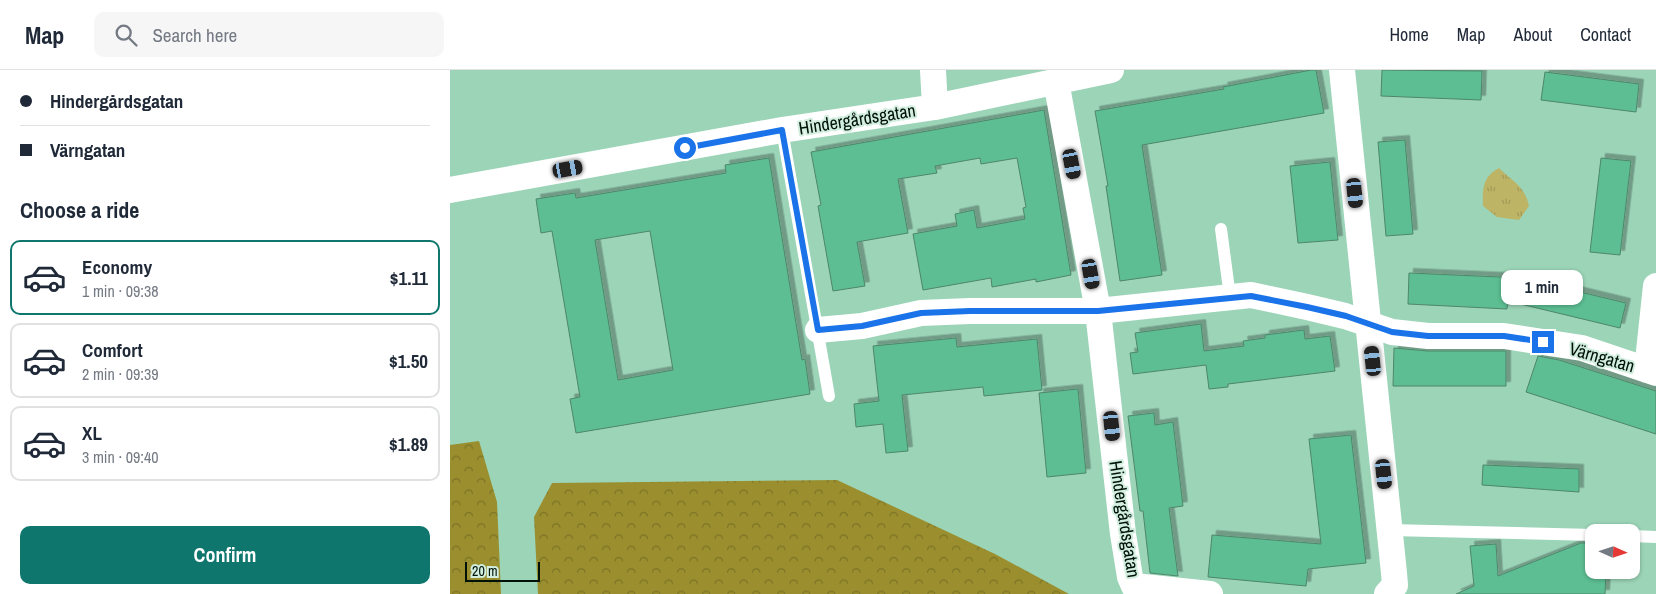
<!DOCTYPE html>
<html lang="en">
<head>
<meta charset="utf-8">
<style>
  :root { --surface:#fff; --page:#f6f6f7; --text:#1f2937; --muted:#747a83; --line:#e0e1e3; --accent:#0f766e }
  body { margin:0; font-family:"Archivo Narrow",sans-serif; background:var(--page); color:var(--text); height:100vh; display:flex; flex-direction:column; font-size:19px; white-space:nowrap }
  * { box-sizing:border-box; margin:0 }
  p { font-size:16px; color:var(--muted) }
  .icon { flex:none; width:28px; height:28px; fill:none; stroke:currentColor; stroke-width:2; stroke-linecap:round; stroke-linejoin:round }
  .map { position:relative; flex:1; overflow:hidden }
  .side { display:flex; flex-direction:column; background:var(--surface); width:450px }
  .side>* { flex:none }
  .banner { display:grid; align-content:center; height:110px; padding:0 20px; background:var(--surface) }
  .needle { width:32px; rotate:93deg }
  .tools { position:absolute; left:1135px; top:454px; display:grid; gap:10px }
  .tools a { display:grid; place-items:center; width:55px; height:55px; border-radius:10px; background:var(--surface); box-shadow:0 1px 4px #0004; font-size:25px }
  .scale { position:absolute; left:15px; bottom:12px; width:75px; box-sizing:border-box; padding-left:5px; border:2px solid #001107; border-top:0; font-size:14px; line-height:18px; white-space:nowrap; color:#001107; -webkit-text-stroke:4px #d2eedf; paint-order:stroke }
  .end { position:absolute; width:22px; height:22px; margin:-11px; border:6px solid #1a73e8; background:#fff; box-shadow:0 0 0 2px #fff }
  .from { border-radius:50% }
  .bubble { position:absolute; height:35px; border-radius:10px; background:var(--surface); box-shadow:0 1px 4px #0004; font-size:16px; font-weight:800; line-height:35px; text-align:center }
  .car { position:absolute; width:15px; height:30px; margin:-15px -8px; border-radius:6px; box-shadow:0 0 4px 1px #0007; background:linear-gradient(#222 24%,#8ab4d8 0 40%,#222 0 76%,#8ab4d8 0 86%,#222 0) }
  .banner b { display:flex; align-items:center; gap:18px; height:48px; font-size:19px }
  .banner b+b { border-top:1px solid var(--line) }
  .banner i { width:12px; height:12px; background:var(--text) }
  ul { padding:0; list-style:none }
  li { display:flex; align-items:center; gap:15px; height:75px; margin:0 10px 8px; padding:0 10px; border:2px solid var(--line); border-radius:10px }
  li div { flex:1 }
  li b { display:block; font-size:19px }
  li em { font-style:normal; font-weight:800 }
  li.selected { border-color:var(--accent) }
  li>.icon { width:45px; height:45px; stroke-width:1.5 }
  h2 { padding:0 20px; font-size:22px; line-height:60px }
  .action { display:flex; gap:10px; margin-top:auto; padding:10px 20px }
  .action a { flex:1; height:58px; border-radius:10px; background:var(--accent); color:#fff; font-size:20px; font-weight:800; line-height:58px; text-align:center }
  header { display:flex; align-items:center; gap:30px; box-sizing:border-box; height:70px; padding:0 25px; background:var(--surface); border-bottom:1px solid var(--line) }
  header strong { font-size:24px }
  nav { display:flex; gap:28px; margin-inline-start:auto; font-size:18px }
  .search { width:350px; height:45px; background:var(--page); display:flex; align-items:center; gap:12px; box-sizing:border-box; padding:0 18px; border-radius:10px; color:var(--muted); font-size:19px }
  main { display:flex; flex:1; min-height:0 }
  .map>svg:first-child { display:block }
  .grass { fill:url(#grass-tufts) }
  .forest { fill:url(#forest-crowns) }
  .building { fill:#5bbe92; stroke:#4f866b; fill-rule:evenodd; filter:url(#shadow) }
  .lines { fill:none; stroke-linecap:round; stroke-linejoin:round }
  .lane { stroke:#fff; stroke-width:12 }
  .street { stroke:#fff; stroke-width:26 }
  .route { stroke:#1a73e8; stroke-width:6 }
  .labels { text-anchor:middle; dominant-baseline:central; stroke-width:4; stroke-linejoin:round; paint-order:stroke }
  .street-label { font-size:18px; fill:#001107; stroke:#d2eedf }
</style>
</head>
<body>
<header>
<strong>Map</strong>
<div class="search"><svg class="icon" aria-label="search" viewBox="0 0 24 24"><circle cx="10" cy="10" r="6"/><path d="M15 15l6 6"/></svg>Search here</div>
<nav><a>Home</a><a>Map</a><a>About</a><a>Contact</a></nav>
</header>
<main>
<section class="side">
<div class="banner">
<b><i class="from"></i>Hindergårdsgatan</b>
<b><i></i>Värngatan</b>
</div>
<h2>Choose a ride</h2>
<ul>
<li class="selected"><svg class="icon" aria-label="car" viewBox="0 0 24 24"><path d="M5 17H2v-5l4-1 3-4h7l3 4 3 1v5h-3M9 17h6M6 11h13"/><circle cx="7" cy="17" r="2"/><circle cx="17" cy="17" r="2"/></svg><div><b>Economy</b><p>1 min · 09:38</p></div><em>$1.11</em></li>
<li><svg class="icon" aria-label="car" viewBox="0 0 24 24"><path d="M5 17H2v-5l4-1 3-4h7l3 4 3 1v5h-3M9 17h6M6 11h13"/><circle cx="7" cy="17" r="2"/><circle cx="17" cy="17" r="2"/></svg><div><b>Comfort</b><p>2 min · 09:39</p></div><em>$1.50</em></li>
<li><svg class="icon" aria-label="car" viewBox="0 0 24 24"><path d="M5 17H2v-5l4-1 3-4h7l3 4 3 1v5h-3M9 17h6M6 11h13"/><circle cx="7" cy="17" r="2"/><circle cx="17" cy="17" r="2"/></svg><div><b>XL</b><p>3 min · 09:40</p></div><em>$1.89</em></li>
</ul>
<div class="action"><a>Confirm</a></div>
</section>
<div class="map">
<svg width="1206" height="524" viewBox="0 0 1206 524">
  <defs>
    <pattern id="grass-tufts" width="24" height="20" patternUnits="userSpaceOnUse" patternTransform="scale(1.25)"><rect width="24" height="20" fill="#beb465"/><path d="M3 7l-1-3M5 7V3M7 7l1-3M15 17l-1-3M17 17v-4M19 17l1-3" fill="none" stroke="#a29a56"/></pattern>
    <pattern id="forest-crowns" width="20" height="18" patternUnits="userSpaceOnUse" patternTransform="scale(1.25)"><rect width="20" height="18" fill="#9a8e2e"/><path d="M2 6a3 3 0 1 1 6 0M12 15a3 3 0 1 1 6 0" fill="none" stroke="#7b7325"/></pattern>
    <filter id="shadow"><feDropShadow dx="4.5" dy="-4.5" stdDeviation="0" flood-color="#0004"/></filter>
  </defs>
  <rect width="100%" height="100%" fill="#9bd4b7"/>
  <!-- grass -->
  <path class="grass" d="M 1049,98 C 1062,111 1075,116 1079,136 L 1069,150 L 1047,147 L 1033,136 C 1032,119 1033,106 1049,98 Z"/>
  <!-- forest -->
  <path class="forest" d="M 29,371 L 47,432 L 51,524 L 0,524 L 0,375 Z
    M 387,410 L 545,484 L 619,524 L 88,524 L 84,447 L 102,413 Z"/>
  <!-- building -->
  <path class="building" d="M 861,0 L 866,0 L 874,43 L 692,75 L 712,205 L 670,211 L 656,116 L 658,116 L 645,41 L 774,19 L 773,17 Z
    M 932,0 L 1032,1 L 1031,30 L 931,26 Z
    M 1095,2 L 1189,14 L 1186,42 L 1091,30 Z
    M 594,40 L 621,205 L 586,212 L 586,209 L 542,217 L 541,208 L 473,220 L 463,164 L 507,156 L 505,144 L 524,140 L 527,158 L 575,149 L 573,138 L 576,137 L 567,88 L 531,94 L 530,88 L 485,96 L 487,103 L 448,109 L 458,163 L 407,172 L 415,216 L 383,221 L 368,136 L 371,135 L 361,82 Z
    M 955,70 L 963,164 L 936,166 L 928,72 Z
    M 319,88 L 352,290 L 355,289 L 360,324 L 126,363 L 120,329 L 130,327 L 102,161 L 91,163 L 86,129 L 125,123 L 126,128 L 276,103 L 275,95 ZM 200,161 L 223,300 L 168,310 L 145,170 Z
    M 1151,88 L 1181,91 L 1170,185 L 1140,182 Z
    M 880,92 L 888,170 L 848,173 L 840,96 Z
    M 959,203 L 1072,208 L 1176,233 L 1170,258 L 1058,231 L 1057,239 L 958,234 Z
    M 751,254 L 754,281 L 794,276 L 793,271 L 815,268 L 815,265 L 854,260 L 855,269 L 880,266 L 885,301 L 778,314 L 778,317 L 759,319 L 756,295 L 683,304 L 680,283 L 688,282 L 685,263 Z
    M 506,268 L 507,277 L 587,269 L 592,320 L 534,326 L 533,317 L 452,325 L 458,381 L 436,383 L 433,354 L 406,357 L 404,334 L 429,331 L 423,276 Z
    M 944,278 L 978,281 L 1056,281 L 1056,316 L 943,316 Z
    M 1088,286 L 1109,290 L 1206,321 L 1206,364 L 1076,322 Z
    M 628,319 L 636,403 L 597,407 L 589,323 Z
    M 704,343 L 705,355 L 723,352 L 733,436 L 719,438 L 728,506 L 700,503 L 693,441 L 690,441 L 678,346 Z
    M 901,365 L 916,493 L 858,499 L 856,516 L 758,507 L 762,465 L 871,474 L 859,369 Z
    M 1033,395 L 1129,399 L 1129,422 L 1032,415 Z
    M 1131,473 L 1144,473 L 1144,500 L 1156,500 L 1155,524 L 1006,524 L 1024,516 L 1020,476 L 1046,474 L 1048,506 Z"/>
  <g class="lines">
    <!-- lane -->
    <path class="lane" d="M 332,60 L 379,326
      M 771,159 L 780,227
      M 940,460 L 1144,465
      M 1181,466 L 1206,467"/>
    <!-- street -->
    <path class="street" d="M 483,0 L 485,37
      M 892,0 L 944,503 L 945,515 L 937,524
      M 606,11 L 648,241 L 673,464 L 680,507 L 684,516 L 760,524
      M 0,120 L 332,60 L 485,37 L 661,0
      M 368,260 L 412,256 L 471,243 L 520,241 L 648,241 L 801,225 L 857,237 L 895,246 L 942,262 L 978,266 L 1054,266 L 1132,278 L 1206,303
      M 1197,300 L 1206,216"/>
  </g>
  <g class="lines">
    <!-- route -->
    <path class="route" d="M 235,78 L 332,60 L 368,260 L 412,256 L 471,243 L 520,241 L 648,241 L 801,226 L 857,237 L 896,246 L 942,262 L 978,266 L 1054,266 L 1093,272"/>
  </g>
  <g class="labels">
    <!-- street labels -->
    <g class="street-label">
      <text transform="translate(407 49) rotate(-9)">Hindergårdsgatan</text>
      <text transform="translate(1152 287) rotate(16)">Värngatan</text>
      <text transform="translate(675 449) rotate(81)">Hindergårdsgatan</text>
    </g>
  </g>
</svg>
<div class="tools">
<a><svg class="needle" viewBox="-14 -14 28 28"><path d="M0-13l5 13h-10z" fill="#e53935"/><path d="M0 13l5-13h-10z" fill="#747a83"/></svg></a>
</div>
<div class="scale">20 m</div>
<i class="end from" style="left:235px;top:78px"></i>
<i class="end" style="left:1093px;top:272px"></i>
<div class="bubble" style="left:1051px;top:200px;width:82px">1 min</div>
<i class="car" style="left:622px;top:94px;rotate:169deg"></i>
<i class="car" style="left:118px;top:99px;rotate:80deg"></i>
<i class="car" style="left:905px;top:123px;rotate:174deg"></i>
<i class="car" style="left:641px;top:204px;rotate:170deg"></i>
<i class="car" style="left:923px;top:291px;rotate:354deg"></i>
<i class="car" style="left:662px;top:356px;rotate:174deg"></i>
<i class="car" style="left:934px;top:404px;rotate:174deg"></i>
</div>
</main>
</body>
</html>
